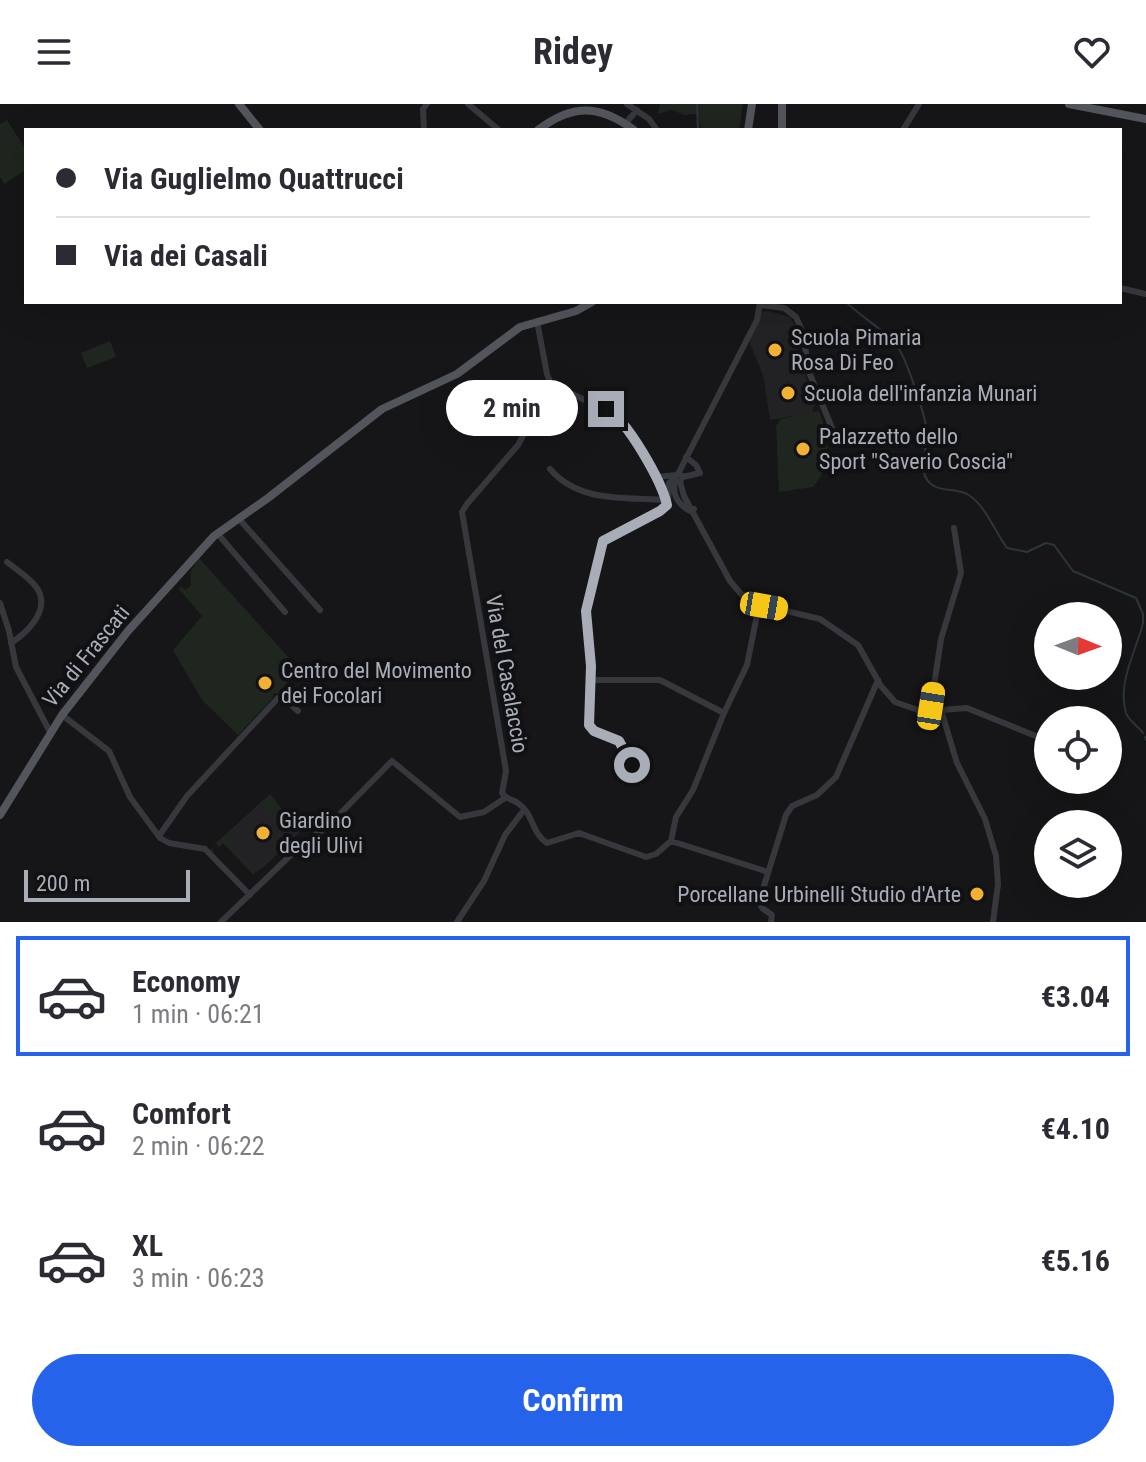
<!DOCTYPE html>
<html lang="en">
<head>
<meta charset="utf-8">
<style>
  :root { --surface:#fff; --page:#f7f7f7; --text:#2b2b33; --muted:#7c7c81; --line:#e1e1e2; --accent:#2563eb }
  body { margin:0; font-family:"Roboto Condensed",sans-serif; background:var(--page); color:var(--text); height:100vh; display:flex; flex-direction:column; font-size:30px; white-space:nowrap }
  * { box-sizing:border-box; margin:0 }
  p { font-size:26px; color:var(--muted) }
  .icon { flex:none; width:44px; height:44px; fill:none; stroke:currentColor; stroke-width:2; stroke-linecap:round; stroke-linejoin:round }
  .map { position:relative; height:818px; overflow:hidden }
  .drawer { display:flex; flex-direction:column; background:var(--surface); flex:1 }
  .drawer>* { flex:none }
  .guide { position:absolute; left:24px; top:24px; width:1098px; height:176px; border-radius:0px; box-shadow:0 8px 32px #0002; display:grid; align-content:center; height:176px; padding:0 32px; background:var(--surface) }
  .needle { width:52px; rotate:91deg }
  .fabs { position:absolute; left:1034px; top:498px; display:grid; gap:16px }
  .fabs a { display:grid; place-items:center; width:88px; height:88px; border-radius:50%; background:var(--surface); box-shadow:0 8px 32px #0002; font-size:40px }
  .scale { position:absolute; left:24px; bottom:20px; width:166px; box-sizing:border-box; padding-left:8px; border:4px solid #a8adb8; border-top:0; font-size:22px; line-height:28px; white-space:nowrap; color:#a8adb8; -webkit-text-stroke:6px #111113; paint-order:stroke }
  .end { position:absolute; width:36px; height:36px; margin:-18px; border:10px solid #a8adb8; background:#111; box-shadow:0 0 0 4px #111 }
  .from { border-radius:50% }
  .bubble { position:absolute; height:56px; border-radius:28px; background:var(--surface); box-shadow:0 8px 32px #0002; font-size:26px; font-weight:700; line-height:56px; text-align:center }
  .car { position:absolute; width:24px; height:48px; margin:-24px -12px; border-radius:10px; box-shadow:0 0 6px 2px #0007; background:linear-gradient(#f5c518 24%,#345 0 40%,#f5c518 0 76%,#345 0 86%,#f5c518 0) }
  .guide b { display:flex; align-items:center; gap:28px; height:76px; font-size:30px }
  .guide b+b { border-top:2px solid var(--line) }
  .guide i { width:20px; height:20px; background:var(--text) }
  ul { padding:14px 0 0; list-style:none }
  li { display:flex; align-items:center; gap:24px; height:120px; margin:0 16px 12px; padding:0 16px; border:4px solid transparent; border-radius:0px }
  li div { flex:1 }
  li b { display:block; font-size:30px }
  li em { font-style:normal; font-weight:700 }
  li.on { border-color:var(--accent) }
  li>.icon { width:72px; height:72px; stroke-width:1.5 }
  .cta { display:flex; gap:16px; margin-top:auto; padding:16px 32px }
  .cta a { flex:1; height:92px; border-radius:48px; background:var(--accent); color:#fff; font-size:32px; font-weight:700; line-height:92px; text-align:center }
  header { display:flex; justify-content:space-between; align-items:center; height:104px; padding:0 32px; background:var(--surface); font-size:36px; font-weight:700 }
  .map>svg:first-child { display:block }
  .built { fill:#222225 }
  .green { fill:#1e261f }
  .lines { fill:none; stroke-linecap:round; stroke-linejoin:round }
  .stream { stroke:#2c353c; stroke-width:2 }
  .minor { stroke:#37383d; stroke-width:6 }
  .major { stroke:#53555c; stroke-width:8 }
  .route { stroke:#a8adb8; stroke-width:10 }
  .poi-dot { fill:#f2b134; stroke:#111113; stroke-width:3 }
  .labels { text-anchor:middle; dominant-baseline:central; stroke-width:8; stroke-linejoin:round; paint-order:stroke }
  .poi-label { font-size:22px; fill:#a8adb8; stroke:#111113; text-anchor:start }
  .street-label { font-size:22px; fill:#a8adb8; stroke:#111113 }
</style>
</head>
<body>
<header><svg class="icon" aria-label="menu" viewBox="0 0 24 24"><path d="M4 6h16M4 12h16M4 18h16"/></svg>Ridey<svg class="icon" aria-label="heart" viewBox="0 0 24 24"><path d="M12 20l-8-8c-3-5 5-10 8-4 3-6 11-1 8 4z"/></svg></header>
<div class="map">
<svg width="1146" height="818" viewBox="0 0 1146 818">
  <rect width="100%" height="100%" fill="#161618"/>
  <!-- built -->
  <path class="built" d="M 768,207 L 790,213 L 797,224 L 794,232 L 801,255 L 793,264 L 799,260 L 802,262 L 815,299 L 812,309 L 770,316 L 763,271 L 749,237 L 762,208 Z
    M 270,690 L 300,728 L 265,762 L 253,770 L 220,736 Z"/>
  <!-- green -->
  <path class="green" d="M 660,0 L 743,0 L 739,26 L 701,26 L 698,10 L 684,11 L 672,6 L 658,10 Z
    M 7,16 L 26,46 L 26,66 L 4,80 L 0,73 L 0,20 Z
    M 110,237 L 116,253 L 87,264 L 81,249 Z
    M 819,307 C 830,335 832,362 813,383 L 779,388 L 776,322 L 781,315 Z
    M 199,454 L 299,565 L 278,590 L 274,589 L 272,595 L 238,631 L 202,596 L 173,546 L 202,512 L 178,484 L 182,483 L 185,486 L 191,482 L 190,469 Z
    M 270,690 L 300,728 L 297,728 L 276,706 L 272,709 L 261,701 L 224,735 L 255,767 L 270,752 L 272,755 L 253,770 L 223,739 L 219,743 L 216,740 L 212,744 L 214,748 L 210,746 L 216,739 Z"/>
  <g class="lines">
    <!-- stream -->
    <path class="stream" d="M 697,0 L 698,26
      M 846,198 C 862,214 884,225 897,242 C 906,254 927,315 927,330 C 928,344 919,357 925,372 C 933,390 953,383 967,390 C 985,400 995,428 1007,444 L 1027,448 L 1046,439 L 1054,441 L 1073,467 L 1136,494 L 1143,510 L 1143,519 C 1136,547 1117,579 1126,609 C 1129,617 1138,622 1143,629
      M 1145,633 L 1146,636"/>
    <!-- minor -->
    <path class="minor" d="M 468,0 L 499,26
      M 627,0 L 649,15 L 657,26
      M 626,19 L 637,6
      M 424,26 L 423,5 L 427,0
      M 903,26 L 919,0
      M 1120,184 L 1146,190
      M 760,201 L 784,204 L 796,213 L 803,229 L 809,268 L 834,329
      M 537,217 L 547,270 L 551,280 L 616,311 L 657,373 L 676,371
      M 551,280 L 518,341 L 467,400 L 462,408 L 506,667 L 502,689 C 508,697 512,694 519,700 C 533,709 532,730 547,739 L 579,729 L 646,753 L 656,750 L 671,737
      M 550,365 C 579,399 625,393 666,396
      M 678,370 L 683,372 L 680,378 L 684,392 L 730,477 L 741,490 L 761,501 L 820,515 L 858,541 L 881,582 L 895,598 L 944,615
      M 678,370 L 757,216 L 760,198
      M 657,373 L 659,384 L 666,396
      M 683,373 L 700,369 L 696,361 L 686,353
      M 675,374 C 672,390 676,399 690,407 L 694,405
      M 239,415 L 320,506
      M 217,429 L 285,508
      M 7,458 C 17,466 36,478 40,490 C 47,510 25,530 11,539
      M 0,499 L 9,527 L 16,563 L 50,628
      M 590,576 L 660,576 L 724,609
      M 931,602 L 941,535 L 961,469 L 954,424
      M 918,606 L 931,602 L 941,606 L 957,659 L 985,715 L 996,752 L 998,780 L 993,818
      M 941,606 L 967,604 L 1048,637
      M 62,611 L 109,647 L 130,693 L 160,734 L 169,739 L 205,745 L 250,791
      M 632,661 L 619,637 L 594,627 L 589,621 L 591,559 L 586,510 L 603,437 L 665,403 L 668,398 L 669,379 L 675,374
      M 159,732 L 187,692 L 278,594 L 284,594 L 298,607
      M 671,737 L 676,713 L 693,686 L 724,609 L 747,561 L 759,501
      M 671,737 L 768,768
      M 221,818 L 297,745 L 329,721 L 392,657 L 460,713 L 484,708 L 505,694
      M 457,818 L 484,777 L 505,731 L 524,706
      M 771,818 L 772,811 L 762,804 L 759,798 L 786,711 L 792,702 L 817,691 L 836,673 L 878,576"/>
    <!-- major -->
    <path class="major" d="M 239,0 L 260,26
      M 782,0 L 782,26
      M 1069,0 L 1146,15
      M 538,26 C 572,0 599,0 634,26
      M 748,26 L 752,0
      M 0,711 L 62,611 L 128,527 L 214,432 L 268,394 L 382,305 L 457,270 L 520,223 L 576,207 L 592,198"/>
  </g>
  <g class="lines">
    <!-- route -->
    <path class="route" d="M 606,305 C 627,315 662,378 667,401 L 660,407 L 603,437 L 586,507 L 591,562 L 589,621 L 594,627 L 619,637 L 632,661"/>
  </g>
  <!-- markers -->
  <g class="poi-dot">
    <circle cx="775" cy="246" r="8"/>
    <circle cx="788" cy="289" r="8"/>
    <circle cx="803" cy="345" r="8"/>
    <circle cx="265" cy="579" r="8"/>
    <circle cx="263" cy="729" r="8"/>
    <circle cx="977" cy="790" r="8"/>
  </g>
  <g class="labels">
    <!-- poi labels -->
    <g class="poi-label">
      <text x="791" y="233">Scuola Pimaria<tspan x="791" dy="25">Rosa Di Feo</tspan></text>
      <text x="804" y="289">Scuola dell'infanzia Munari</text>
      <text x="819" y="332">Palazzetto dello<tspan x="819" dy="25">Sport "Saverio Coscia"</tspan></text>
      <text x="281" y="566">Centro del Movimento<tspan x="281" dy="25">dei Focolari</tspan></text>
      <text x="279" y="716">Giardino<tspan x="279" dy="25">degli Ulivi</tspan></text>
      <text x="961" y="790" text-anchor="end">Porcellane Urbinelli Studio d'Arte</text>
    </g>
    <!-- street labels -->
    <g class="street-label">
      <text transform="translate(86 552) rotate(-51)">Via di Frascati</text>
      <text transform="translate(507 570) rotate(80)">Via del Casalaccio</text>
    </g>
  </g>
</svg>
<div class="fabs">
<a><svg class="needle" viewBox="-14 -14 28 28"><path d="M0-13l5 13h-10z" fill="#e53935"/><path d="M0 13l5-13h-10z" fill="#7c7c81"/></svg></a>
<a><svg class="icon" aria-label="locate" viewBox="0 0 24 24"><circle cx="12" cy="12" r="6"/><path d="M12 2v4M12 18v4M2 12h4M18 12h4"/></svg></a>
<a><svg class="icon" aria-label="layers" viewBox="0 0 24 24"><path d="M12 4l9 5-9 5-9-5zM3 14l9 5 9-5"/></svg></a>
</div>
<div class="scale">200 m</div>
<i class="end from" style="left:632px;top:661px"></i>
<i class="end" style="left:606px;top:305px"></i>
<div class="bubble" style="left:446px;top:276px;width:132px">2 min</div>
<i class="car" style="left:764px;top:502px;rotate:100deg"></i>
<i class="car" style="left:931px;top:602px;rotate:9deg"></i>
<div class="guide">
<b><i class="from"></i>Via Guglielmo Quattrucci</b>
<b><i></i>Via dei Casali</b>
</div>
</div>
<section class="drawer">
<ul>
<li class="on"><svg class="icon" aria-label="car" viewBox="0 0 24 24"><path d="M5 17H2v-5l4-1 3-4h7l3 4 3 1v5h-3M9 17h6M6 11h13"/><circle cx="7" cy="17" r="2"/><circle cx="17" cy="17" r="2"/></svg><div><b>Economy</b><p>1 min · 06:21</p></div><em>€3.04</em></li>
<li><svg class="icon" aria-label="car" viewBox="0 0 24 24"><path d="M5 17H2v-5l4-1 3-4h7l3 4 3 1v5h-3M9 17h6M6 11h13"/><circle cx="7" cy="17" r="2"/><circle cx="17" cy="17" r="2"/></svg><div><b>Comfort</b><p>2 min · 06:22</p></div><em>€4.10</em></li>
<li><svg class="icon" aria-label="car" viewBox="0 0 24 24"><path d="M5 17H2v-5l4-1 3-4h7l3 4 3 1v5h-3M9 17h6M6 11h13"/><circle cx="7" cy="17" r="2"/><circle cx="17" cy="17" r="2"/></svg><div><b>XL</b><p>3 min · 06:23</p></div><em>€5.16</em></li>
</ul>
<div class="cta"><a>Confirm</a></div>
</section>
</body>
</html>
